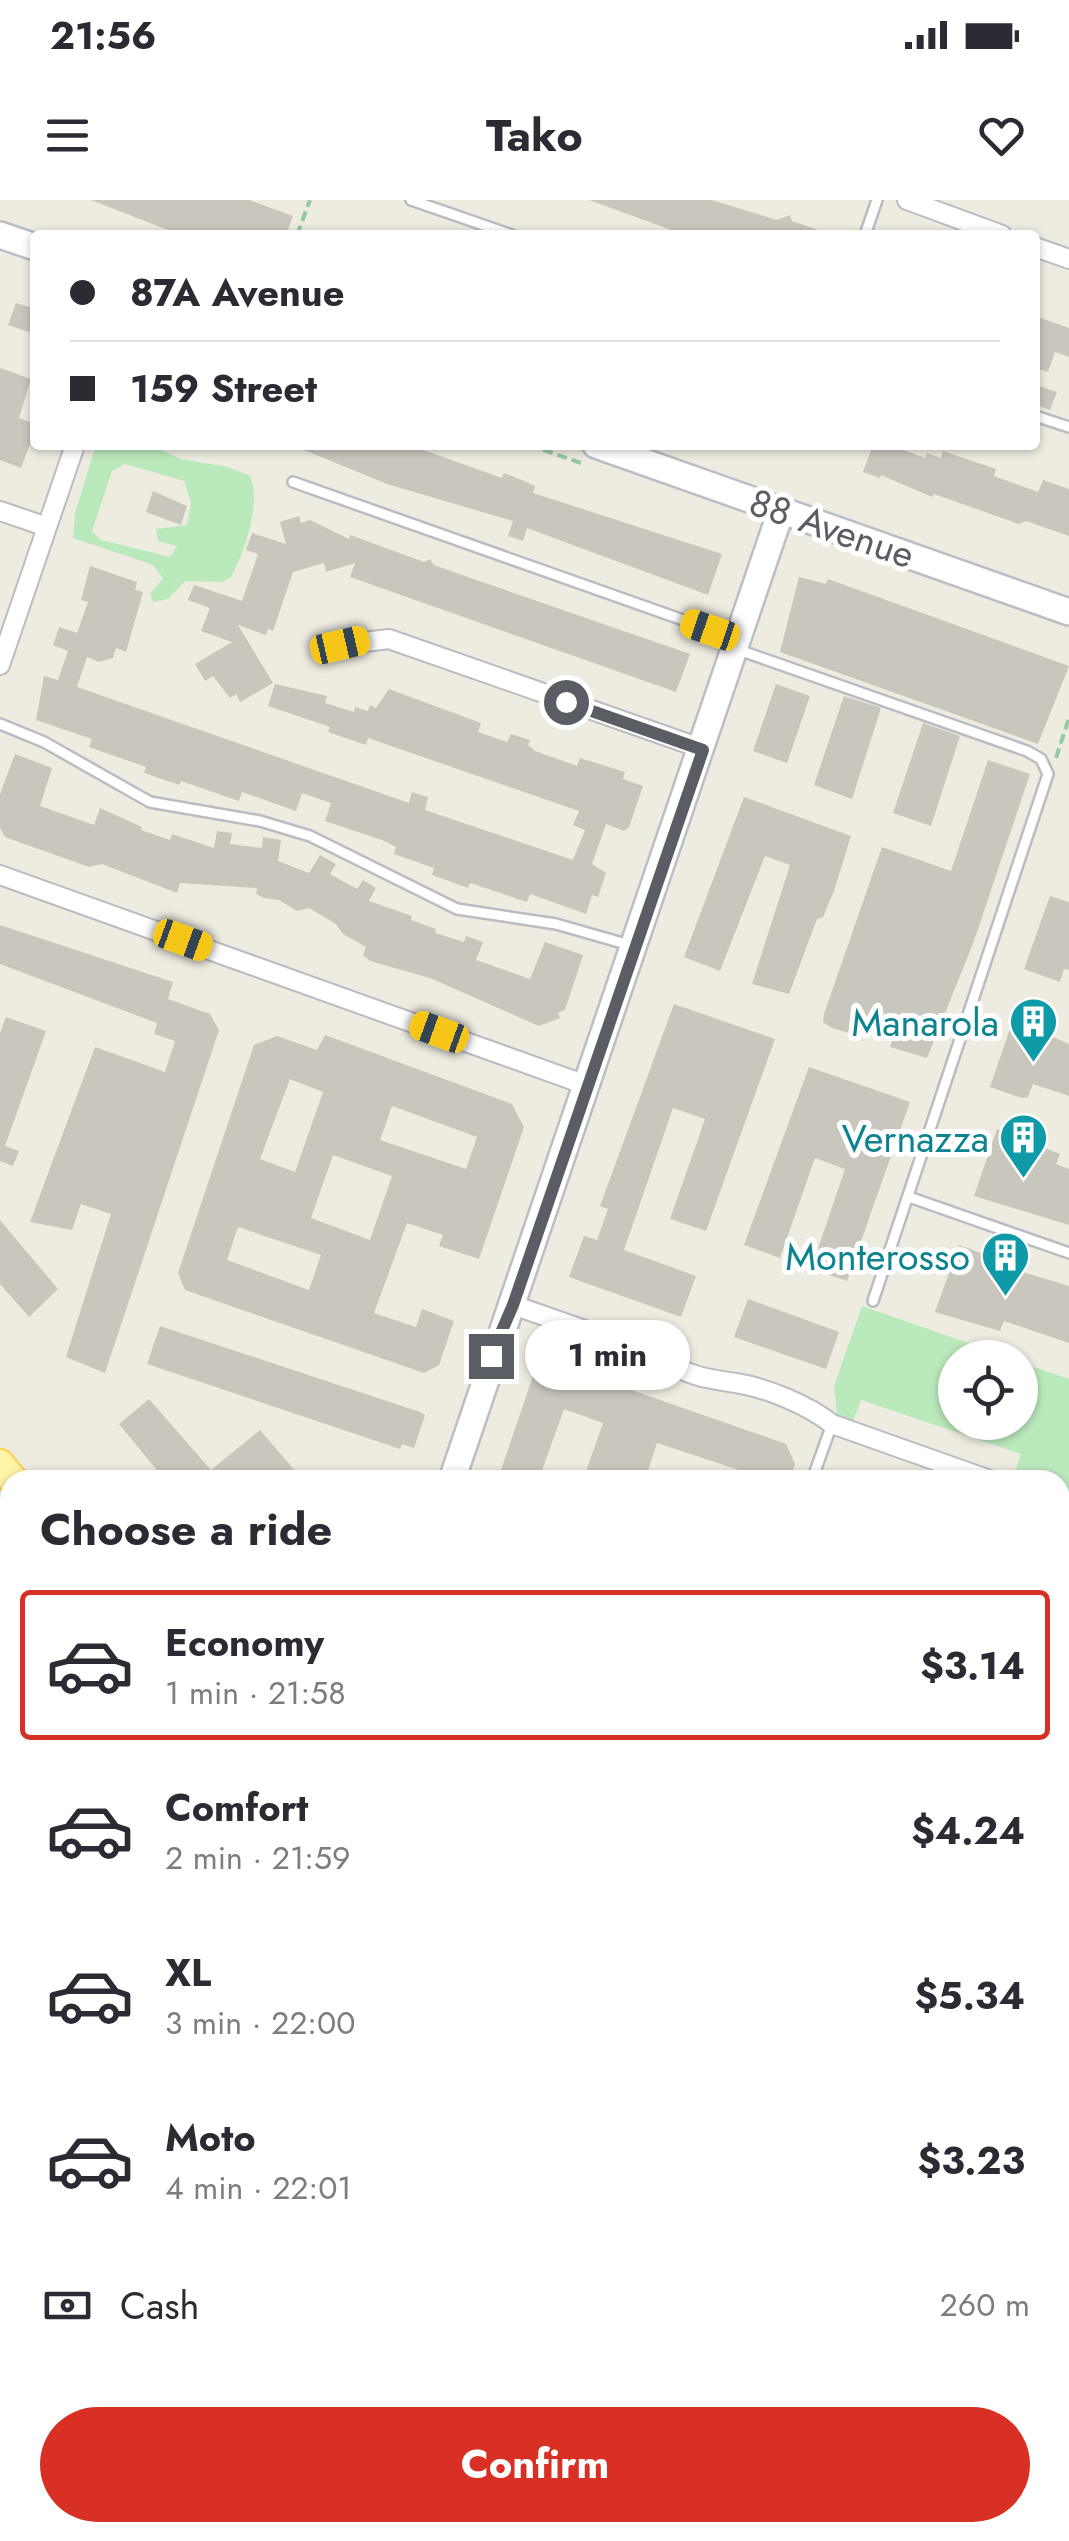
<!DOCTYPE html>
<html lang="en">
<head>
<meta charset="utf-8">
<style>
  :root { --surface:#fff; --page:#f2f2f3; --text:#2b2b33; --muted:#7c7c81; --line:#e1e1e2; --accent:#d93025 }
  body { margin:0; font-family:Jost,sans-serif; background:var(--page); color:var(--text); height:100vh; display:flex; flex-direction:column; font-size:38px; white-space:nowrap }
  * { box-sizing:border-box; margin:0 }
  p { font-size:32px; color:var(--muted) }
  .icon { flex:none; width:55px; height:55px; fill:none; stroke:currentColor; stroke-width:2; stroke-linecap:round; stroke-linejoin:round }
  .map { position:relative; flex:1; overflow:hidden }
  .panel { position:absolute; left:0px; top:1270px; width:1070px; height:1072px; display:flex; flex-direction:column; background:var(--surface); border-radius:30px 30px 0 0; box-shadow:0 2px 8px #0004 }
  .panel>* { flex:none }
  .hud { position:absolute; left:30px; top:30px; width:1010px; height:220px; border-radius:10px; box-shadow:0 2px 8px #0004; display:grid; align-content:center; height:220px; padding:0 40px; background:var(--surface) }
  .buttons { position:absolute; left:938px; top:1140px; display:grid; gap:20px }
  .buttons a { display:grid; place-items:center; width:100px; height:100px; border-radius:50%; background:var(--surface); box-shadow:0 2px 8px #0004; font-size:50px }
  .end { position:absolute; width:45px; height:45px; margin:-22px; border:12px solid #5a5e64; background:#fff; box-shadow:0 0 0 5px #fff }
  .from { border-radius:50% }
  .bubble { position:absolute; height:70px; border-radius:35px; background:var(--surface); box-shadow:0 2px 8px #0004; font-size:32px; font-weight:700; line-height:70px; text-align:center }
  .car { position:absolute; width:30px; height:60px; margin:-30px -15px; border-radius:12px; box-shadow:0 0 8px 2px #0007; background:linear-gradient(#f5c518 24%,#345 0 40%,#f5c518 0 76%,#345 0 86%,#f5c518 0) }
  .hud b { display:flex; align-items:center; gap:35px; height:95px; font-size:38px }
  .hud b+b { border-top:2px solid var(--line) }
  .hud i { width:25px; height:25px; background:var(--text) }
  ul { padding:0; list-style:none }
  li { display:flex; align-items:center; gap:30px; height:150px; margin:0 20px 15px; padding:0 20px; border:5px solid transparent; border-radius:10px }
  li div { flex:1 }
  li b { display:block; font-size:38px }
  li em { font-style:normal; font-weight:700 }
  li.selected { border-color:var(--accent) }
  li>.icon { width:90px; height:90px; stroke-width:1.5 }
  h2 { padding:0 40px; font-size:45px; line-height:120px }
  .pay { display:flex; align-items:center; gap:25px; height:110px; padding:0 40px; font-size:38px }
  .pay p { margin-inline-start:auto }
  .button { display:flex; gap:20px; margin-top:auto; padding:20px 40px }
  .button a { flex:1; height:115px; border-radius:60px; background:var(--accent); color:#fff; font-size:40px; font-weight:700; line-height:115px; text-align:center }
  .status { display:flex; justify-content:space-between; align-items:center; height:70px; padding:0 50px; background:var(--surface); direction:ltr }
  .status svg { height:28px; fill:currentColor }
  header { display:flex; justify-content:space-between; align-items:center; height:130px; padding:0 40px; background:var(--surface); font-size:45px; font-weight:700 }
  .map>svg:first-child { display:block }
  .commercial { fill:#fff6d5 }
  .green { fill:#bae9bc; fill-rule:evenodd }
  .building { fill:#c9c6be; fill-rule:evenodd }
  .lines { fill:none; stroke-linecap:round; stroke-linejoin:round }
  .lane-casing { stroke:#b9bcc2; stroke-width:14 }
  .street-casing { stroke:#b9bcc2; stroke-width:22 }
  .secondary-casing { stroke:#babec5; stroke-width:30 }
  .primary-casing { stroke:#ffd149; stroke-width:32 }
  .path { stroke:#93caa4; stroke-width:4; stroke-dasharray:10 5; stroke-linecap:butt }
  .lane { stroke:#fff; stroke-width:9 }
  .street { stroke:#fff; stroke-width:18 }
  .secondary { stroke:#fff; stroke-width:25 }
  .primary { stroke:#fff3a5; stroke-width:28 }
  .route { stroke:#5a5e64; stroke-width:12 }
  .labels { text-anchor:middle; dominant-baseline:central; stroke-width:10; stroke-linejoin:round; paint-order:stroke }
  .street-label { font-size:38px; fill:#5a5e64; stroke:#fff }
  .culture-label { font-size:38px; fill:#0d838f; stroke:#fff; text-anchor:end }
</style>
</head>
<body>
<div class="status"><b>21:56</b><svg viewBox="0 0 49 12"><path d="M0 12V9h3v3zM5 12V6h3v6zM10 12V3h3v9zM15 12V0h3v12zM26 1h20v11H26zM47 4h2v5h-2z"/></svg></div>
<header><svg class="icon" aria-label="menu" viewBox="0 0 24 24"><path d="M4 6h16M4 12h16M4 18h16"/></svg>Tako<svg class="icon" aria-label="heart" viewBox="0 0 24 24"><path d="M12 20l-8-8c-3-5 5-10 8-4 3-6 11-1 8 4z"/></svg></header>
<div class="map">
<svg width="1069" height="2341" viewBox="0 0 1069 2341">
  <rect width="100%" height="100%" fill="#eeece1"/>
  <!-- commercial -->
  <path class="commercial" d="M 10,1912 L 10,2123 L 0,2111 L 0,1920 Z
    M 443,2333 L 784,2333 L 781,2341 L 450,2341 Z"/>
  <!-- green -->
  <path class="green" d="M 96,245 L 150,245 L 181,259 L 228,267 L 250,276 C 262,302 244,354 231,377 L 223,382 L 185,381 L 168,399 L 153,402 L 150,394 L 163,378 L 153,365 L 73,338 L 75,313 ZM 125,264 L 184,281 L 191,302 L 187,325 L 156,329 L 158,341 L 177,346 L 170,357 L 101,340 L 92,331 L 112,271 Z
    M 862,1106 L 1008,1157 L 955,1158 L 955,1222 L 1020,1222 L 1020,1162 L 1069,1179 L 1069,1297 L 1060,1294 L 1060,1280 L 1013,1277 L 1021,1254 L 861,1200 L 853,1221 L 837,1215 L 834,1186 Z"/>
  <!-- building -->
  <path class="building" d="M 91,0 L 249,0 L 293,16 L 286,35 L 181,35 Z
    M 589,0 L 712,0 L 777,20 L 790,15 L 792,21 L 824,32 L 685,35 Z
    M 16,103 L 35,109 L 35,134 L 8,125 Z
    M 1035,116 L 1069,128 L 1069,157 L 1055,152 L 1048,172 L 1035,168 Z
    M 0,168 L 31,179 L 19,218 L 35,224 L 35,231 L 21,268 L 0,260 Z
    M 1039,186 L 1057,192 L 1050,210 L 1035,204 Z
    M 292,245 L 409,245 L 502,278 L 504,273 L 524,281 L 535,286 L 533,293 L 722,354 L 708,395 L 527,328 L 523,341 L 508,336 L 513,321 L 387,284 Z
    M 873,245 L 890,245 L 925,258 L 927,253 L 941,258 L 943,251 L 996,269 L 994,276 L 1038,292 L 1043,280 L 1069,289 L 1069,336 L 1026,321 L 1019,324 L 934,294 L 932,297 L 881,275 L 880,278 L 863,272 Z
    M 153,291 L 187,306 L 181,325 L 146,312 Z
    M 299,316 L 301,323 L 310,320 L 349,339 L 350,335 L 424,362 L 430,359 L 434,365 L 465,376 L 690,454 L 676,492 L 350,377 L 355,363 L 326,372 L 324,363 L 293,372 L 273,431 L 268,429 L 266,435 L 238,425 L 273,483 L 240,502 L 236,494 L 230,498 L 213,476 L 205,481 L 195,464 L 232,442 L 201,431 L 210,408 L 188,400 L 194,385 L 242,401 L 258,354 L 246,350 L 252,333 L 286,344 L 280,322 Z
    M 90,366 L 137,382 L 135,390 L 143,392 L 126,452 L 116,448 L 113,458 L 99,462 L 87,457 L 77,487 L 409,603 L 412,592 L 428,597 L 425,610 L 573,660 L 585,630 L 573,625 L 579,611 L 368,538 L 366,545 L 328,532 L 330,527 L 268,506 L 275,484 L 327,496 L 325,503 L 354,512 L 355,507 L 368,511 L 370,505 L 376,508 L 389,489 L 481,523 L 478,532 L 507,542 L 511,534 L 530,540 L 528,545 L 535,551 L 577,566 L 580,558 L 625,572 L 623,579 L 643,586 L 629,627 L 624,631 L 606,624 L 592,664 L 606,673 L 598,697 L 592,695 L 586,714 L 530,694 L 527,702 L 470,683 L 468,688 L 432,675 L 434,668 L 394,654 L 396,647 L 382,640 L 325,621 L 331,603 L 302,593 L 296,611 L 242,592 L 239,601 L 181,581 L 180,585 L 144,573 L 146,567 L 89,547 L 92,539 L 36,520 L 44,476 L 58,480 L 68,451 L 53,445 L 59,427 L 77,433 L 88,402 L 81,400 Z
    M 799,377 L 826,384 L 828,379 L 1069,466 L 1038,544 L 780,452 Z
    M 776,484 L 810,496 L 787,563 L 753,551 Z
    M 844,496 L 881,508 L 852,599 L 814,585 Z
    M 923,523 L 960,536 L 931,626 L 893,613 Z
    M 15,554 L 52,568 L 40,606 L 94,625 L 100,608 L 142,627 L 141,630 L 170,640 L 172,634 L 214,648 L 217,631 L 232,633 L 230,644 L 262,648 L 263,637 L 281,640 L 278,661 L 309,673 L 320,655 L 336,664 L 330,674 L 357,689 L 363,680 L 376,688 L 369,701 L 412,716 L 411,720 L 436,729 L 435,733 L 464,742 L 466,736 L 483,742 L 476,760 L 530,779 L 545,742 L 583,755 L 565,810 L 558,813 L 560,818 L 539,826 L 430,778 L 370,761 L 363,755 L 366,747 L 343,734 L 336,724 L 309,708 L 297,711 L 279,700 L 264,698 L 256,694 L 257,688 L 180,683 L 177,693 L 102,664 L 89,667 L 5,637 L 0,628 L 0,594 Z
    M 988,560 L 1030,574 L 974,741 L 927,858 L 890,847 L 897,828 L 865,817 L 859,836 L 832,828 L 823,822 L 824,814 L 882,647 L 951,671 Z
    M 744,597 L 851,636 L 834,691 L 823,717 L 817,719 L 789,794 L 752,784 L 790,665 L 765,656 L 720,771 L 684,757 Z
    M 1050,696 L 1069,702 L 1069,770 L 1064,769 L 1060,782 L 1024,769 Z
    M 0,725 L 173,782 L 168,799 L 210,814 L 219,830 L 105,1173 L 66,1157 L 111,1014 L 81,1004 L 72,1030 L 30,1022 L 95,847 L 165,872 L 175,841 L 154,834 L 157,823 L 0,764 Z
    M 674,804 L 775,839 L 706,1031 L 670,1019 L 705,919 L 673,908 L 624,1050 L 696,1076 L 681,1117 L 569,1077 L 584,1036 L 597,1040 L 608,1009 L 600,1006 Z
    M 6,817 L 46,831 L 5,946 L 19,951 L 13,966 L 0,961 L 0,833 Z
    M 1013,820 L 1069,844 L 1069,896 L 1033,884 L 1028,897 L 1022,898 L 990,887 Z
    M 325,835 L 512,904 L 524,927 L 479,1059 L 439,1046 L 443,1035 L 407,1023 L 374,1113 L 416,1127 L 422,1109 L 454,1121 L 439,1165 L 424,1173 L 185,1090 L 178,1073 L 254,845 L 277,836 L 317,850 ZM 290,879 L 323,892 L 295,972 L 260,959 ZM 392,906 L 477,937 L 466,969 L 380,940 ZM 333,955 L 392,976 L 370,1040 L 311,1018 ZM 238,1027 L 321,1055 L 309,1090 L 227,1060 Z
    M 809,867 L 910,902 L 847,1081 L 811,1069 L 845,969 L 815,958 L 780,1058 L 744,1045 Z
    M 997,929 L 1060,954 L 1056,964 L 1069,969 L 1069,1025 L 974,996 Z
    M 0,1020 L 58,1089 L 29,1117 L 0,1084 Z
    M 959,1045 L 987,1055 L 993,1063 L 1069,1086 L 1069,1143 L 1004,1121 L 1000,1131 L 935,1112 Z
    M 748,1099 L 839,1132 L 826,1169 L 734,1137 Z
    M 160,1126 L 420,1212 L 425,1215 L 414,1248 L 402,1244 L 400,1249 L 147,1164 Z
    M 554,1163 L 786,1244 L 795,1264 L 790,1280 L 769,1280 L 657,1243 L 645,1280 L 583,1280 L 603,1223 L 564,1209 L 540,1276 L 521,1280 L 500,1273 L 534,1173 Z
    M 149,1199 L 211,1270 L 260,1230 L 303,1280 L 165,1280 L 119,1224 Z"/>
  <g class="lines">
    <defs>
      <path id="lane" d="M 411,0 L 512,35
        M 865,35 L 877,0
        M 1035,216 L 1069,227
        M 293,282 L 734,438
        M 736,449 L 1027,551 L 1041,559 L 1048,574 L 873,1101
        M 0,524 L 44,542 L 150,602 L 260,621 L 310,636 L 457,709 L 556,724 L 633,746
        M 909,997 L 1069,1053
        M 812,1280 L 832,1224
        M 0,1902 L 10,1913
        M 1060,1929 L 1069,1932
        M 1060,2100 L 1069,2075
        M 1060,2200 L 1069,2203
        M 702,2332 L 726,2341
        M 96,2341 L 99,2332
        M 754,2341 L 755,2332"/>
      <path id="street" d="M 907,0 L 1002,35
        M 1035,47 L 1069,59
        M 0,311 L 47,327
        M 340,445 L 389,439 L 703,549
        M 0,465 L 75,245
        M 0,675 L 586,885
        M 513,1105 L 662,1157 C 684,1176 709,1179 736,1183 C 767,1188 808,1205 832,1224 L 990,1280
        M 1060,1305 L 1069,1308
        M 1060,1698 L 1069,1701"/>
      <path id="secondary" d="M 0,35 L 35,47
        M 596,245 L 1069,412
        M 452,1280 L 781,311
        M 1060,1618 L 1069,1592
        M 0,1871 L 10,1862
        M 800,2341 L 803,2332"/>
      <path id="primary" d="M 0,1264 L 13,1280
        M 905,2332 L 912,2341
        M 944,2332 L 951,2341
        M 822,2340 L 838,2332"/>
    </defs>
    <!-- lane casing -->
    <use href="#lane" class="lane-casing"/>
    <!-- street casing -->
    <use href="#street" class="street-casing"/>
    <!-- secondary casing -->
    <use href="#secondary" class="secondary-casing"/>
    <!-- primary casing -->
    <use href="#primary" class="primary-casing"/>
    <!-- path -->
    <path class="path" d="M 297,35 L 310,0
      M 529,245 L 581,263
      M 1056,558 L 1069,518
      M 189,2341 L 192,2332"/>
    <!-- lane -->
    <use href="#lane" class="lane"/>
    <!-- street -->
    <use href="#street" class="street"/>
    <!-- secondary -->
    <use href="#secondary" class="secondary"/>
    <!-- primary -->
    <use href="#primary" class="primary"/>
  </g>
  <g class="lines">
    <!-- route -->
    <path class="route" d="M 491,1156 L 513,1105 L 703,550 L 566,502"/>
  </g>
  <!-- icons -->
  <defs>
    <symbol id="building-pin" viewBox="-11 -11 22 30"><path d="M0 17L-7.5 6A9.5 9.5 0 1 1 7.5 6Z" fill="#0f9aa8" stroke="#fff"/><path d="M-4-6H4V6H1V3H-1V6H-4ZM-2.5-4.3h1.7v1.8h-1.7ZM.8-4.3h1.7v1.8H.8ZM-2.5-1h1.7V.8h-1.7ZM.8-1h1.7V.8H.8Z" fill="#fff"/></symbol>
  </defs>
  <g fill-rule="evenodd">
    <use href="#building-pin" x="1006" y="794" width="55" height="75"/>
    <use href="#building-pin" x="996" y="910" width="55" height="75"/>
    <use href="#building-pin" x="978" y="1028" width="55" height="75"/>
  </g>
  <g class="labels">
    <!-- street labels -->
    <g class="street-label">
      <text transform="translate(832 328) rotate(19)">88 Avenue</text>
    </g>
    <!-- culture labels -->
    <g class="culture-label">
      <text x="999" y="822">Manarola</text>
      <text x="989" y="938">Vernazza</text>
      <text x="970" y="1056">Monterosso</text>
    </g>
  </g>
</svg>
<div class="buttons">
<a><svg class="icon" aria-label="locate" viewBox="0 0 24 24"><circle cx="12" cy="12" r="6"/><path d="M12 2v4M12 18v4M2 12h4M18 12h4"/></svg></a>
</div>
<i class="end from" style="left:566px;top:502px"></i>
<i class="end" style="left:491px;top:1156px"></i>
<div class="bubble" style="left:525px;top:1120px;width:165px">1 min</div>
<i class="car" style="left:710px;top:430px;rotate:289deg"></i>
<i class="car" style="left:340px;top:445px;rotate:77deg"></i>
<i class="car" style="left:183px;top:740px;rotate:110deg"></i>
<i class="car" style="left:439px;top:832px;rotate:290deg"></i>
<div class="hud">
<b><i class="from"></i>87A Avenue</b>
<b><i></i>159 Street</b>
</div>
<section class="panel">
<h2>Choose a ride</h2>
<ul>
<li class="selected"><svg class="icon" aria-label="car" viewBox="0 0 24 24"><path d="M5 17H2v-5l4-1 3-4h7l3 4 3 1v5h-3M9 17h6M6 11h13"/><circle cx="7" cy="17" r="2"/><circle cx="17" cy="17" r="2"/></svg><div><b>Economy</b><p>1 min · 21:58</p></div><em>$3.14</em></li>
<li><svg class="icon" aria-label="car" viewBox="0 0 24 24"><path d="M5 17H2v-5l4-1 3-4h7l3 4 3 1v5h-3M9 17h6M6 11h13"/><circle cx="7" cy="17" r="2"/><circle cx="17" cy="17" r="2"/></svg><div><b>Comfort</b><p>2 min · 21:59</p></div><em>$4.24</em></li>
<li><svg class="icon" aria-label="car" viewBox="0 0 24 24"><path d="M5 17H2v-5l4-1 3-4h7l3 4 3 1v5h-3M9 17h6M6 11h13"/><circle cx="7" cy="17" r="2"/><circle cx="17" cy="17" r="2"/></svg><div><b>XL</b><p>3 min · 22:00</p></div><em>$5.34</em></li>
<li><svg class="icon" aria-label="car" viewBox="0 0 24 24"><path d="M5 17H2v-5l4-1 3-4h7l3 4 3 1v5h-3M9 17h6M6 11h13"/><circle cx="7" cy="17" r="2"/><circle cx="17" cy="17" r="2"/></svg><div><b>Moto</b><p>4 min · 22:01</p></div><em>$3.23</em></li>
</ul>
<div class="pay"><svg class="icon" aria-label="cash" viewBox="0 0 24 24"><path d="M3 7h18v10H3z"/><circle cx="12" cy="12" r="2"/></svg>Cash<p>260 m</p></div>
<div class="button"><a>Confirm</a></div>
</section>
</div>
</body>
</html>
